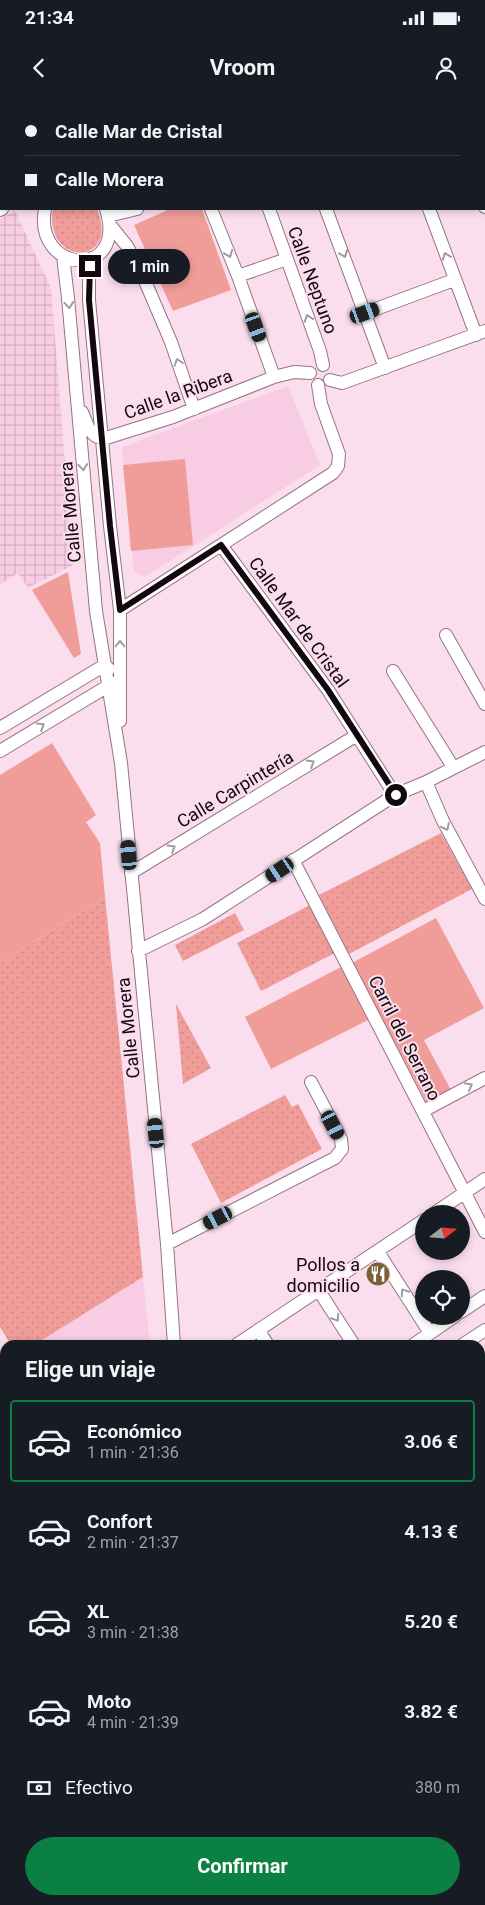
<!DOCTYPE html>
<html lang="es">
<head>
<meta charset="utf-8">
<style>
  :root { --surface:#171b24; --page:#242831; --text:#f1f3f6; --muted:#9ea1a6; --line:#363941; --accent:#0b8043 }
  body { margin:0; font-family:Roboto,sans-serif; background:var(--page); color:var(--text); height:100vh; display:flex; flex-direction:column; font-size:19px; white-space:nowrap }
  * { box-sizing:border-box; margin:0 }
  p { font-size:16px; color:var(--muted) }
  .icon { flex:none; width:28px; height:28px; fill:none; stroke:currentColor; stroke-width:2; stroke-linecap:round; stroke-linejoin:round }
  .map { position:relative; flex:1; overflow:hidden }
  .sheet { position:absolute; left:0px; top:1240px; width:485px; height:565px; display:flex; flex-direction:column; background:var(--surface); border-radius:15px 15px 0 0; box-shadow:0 2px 8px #0003 }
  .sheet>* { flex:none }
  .top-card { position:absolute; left:0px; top:0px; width:485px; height:110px; box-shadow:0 2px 8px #0003; display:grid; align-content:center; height:110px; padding:0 25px; background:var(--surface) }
  .needle { width:32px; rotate:73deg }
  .fabs { position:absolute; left:415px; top:1105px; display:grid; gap:10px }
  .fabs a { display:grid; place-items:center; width:55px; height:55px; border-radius:50%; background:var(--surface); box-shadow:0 2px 8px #0003; font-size:25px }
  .end { position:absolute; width:22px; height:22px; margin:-11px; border:6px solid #13080e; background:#fff; box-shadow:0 0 0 2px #fff }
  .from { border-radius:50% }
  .bubble { position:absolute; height:35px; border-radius:18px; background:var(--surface); box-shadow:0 2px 8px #0003; font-size:16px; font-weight:700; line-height:35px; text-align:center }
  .car { position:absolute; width:15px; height:30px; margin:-15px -8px; border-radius:6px; box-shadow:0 0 4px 1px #0007; background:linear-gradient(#222 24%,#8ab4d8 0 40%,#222 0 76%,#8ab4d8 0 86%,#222 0) }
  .top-card b { display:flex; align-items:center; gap:18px; height:48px; font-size:19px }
  .top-card b+b { border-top:1px solid var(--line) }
  .top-card i { width:12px; height:12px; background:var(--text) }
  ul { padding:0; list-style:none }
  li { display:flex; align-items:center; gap:15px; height:82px; margin:0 10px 8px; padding:0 15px; border:2px solid transparent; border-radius:5px }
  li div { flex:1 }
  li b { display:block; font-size:19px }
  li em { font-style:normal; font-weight:700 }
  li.selected { border-color:var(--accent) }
  li>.icon { width:45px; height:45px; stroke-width:1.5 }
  h2 { padding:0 25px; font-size:22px; line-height:60px }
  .pay { display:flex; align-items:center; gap:12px; height:55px; padding:0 25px; font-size:19px }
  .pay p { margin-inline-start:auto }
  .primary-button { display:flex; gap:10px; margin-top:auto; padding:10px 25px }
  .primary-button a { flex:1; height:58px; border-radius:30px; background:var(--accent); color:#fff; font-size:20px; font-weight:700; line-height:58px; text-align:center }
  .status { display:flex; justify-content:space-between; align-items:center; height:35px; padding:0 25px; background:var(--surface); direction:ltr }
  .status svg { height:14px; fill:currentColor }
  header { display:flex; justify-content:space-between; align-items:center; height:65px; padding:0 25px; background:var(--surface); font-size:22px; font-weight:700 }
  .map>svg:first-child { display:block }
  .built { fill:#f8cde4 }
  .industrial { fill:url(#industrial-grid) }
  .grass { fill:url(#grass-dots) }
  .park { fill:#f09d9a }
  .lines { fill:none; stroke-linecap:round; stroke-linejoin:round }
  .minor-casing { stroke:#947385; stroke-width:14 }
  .minor { stroke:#fff; stroke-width:12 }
  .oneway { stroke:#a19c9f }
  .route { stroke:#13080e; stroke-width:6 }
  .labels { text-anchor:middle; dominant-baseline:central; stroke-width:4; stroke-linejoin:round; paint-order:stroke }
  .street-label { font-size:18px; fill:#13080e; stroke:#fbdeed }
  .poi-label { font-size:18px; fill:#13080e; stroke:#fbdeed; text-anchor:end }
</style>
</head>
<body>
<div class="status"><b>21:34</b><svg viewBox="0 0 49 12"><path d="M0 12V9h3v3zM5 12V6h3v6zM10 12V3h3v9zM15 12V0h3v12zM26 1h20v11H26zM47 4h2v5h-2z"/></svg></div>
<header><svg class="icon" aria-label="back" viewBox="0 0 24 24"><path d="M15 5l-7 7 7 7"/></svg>Vroom<svg class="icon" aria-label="person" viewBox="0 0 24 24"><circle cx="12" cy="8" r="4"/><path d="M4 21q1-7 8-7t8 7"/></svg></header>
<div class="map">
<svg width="485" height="1805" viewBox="0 0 485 1805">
  <defs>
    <pattern id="industrial-grid" width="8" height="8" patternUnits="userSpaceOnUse" patternTransform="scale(1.25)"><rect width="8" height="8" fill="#f8cde4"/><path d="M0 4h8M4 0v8" fill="none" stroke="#d4afc2"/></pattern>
    <pattern id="grass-dots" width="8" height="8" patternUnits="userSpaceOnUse" patternTransform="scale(1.25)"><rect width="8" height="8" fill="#f09d9a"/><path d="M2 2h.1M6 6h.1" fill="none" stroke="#cd8684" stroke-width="1.8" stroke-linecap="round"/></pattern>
  </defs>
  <rect width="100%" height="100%" fill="#fbdeed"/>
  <!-- built -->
  <path class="built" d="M 288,286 L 320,365 L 145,477 L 134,472 L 122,347 Z
    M 143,1177 L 150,1245 L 34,1245 Z
    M 265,1800 L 442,1800 L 445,1805 L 265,1805 Z"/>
  <!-- industrial -->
  <path class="industrial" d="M 15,111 L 51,188 L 73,465 L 28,488 L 18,473 L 0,485 L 0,119 Z"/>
  <!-- grass -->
  <path class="grass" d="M 53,109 L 97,109 C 121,168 43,166 53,109 Z
    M 441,733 L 472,789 L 349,854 L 319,795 Z
    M 105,797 L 143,1177 L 34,1245 L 11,1245 L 0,1227 L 0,863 Z
    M 310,805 L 335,853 L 261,891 L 237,843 Z
    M 235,813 L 244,830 L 183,861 L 175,845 Z
    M 176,904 L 211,968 L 183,984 Z
    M 285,995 L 292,1007 L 298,1004 L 322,1049 L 221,1103 L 191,1044 Z"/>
  <!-- park -->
  <path class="park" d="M 170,109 L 202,109 L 231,190 L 173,211 L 134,125 Z
    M 185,359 L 193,445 L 131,451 L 123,365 Z
    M 68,472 L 81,554 L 74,558 L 32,490 Z
    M 52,643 L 96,715 L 86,722 L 100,743 L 105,797 L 0,863 L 0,675 Z
    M 436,818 L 484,908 L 424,940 L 451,990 L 427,1003 L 352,863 Z
    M 341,867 L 368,920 L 271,969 L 245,917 Z"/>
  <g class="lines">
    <defs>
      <path id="minor" d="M 62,0 L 63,1
        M 391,0 L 391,1
        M 445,0 L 445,1
        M 285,1 L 289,0
        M 415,1 L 418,0
        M 484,104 L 485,107
        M 45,109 C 33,174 128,181 106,109
        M 211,109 L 238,176 L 274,277
        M 269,109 L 320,251 L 323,265
        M 326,109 L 385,268
        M 429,109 L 476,235
        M 0,110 L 2,109
        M 108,116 L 137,109
        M 110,125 L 127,146 L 142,174 L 171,242 L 194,309
        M 63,156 L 68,198 L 96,511 L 121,663 L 167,1144 L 174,1245
        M 92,158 L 89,175 L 89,200 L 110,426 L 120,510 L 120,621
        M 238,176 L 287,159
        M 365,213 L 454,180
        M 330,280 L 342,283 L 485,231
        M 82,312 C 87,324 89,336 103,339 L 173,317 L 274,277 L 294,272 L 310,273
        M 221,445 L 328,590 L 395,695
        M 120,510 L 333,373 L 338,366 L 339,354 L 321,304 L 318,285
        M 446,535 L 485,604
        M 393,571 L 453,667
        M 0,628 L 105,565 L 109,569
        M 0,651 L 113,583
        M 426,682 L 443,721 L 485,799
        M 293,760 L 485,1132
        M 131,773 L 357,635
        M 138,851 L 203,819 L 395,695 L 426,682 L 485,652
        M 423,1011 L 485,978
        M 433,1114 L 485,1079
        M 167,1144 L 335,1058 L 342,1049 L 341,1039 L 311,982
        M 378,1152 L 430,1233
        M 319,1191 L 354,1245
        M 461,1212 L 485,1196
        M 258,1230 L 268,1245
        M 236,1245 L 424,1120
        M 413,1245 L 455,1216
        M 462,1245 L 485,1230
        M 480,1462 L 485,1472
        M 0,1506 L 5,1514
        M 0,1561 L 5,1558
        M 480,1571 L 485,1568
        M 0,1645 L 5,1653
        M 480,1713 L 485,1711
        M 480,1770 L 485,1780
        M 98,1800 L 101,1805
        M 223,1800 L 223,1805
        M 249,1800 L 249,1805
        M 456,1800 L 458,1805"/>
    </defs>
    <!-- minor casing -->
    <use href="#minor" class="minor-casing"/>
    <!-- minor -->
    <use href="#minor" class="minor"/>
  </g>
  <!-- one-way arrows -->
  <defs><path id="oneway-chevron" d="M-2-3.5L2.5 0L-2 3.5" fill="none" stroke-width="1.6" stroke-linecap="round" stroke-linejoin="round" transform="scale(1.25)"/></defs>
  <g class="oneway">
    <use href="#oneway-chevron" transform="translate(229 154) rotate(68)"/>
    <use href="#oneway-chevron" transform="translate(344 154) rotate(68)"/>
    <use href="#oneway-chevron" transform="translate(446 156) rotate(-110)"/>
    <use href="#oneway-chevron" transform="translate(69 205) rotate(85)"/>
    <use href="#oneway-chevron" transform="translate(308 218) rotate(-110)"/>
    <use href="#oneway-chevron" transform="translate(178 262) rotate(-108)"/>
    <use href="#oneway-chevron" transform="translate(83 367) rotate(85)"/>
    <use href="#oneway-chevron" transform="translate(120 544) rotate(-90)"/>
    <use href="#oneway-chevron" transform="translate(41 626) rotate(-32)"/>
    <use href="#oneway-chevron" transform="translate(311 663) rotate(-31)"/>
    <use href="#oneway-chevron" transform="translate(446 727) rotate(63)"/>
    <use href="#oneway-chevron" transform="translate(172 748) rotate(-31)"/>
    <use href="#oneway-chevron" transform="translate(469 986) rotate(-28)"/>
    <use href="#oneway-chevron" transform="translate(404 1192) rotate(-123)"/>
    <use href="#oneway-chevron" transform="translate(336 1218) rotate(57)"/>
  </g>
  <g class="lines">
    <!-- route -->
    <path class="route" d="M 90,166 L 89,200 L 110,426 L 120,510 L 221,445 L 328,590 L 396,695"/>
  </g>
  <!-- icons -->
  <defs>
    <symbol id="restaurant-disc" viewBox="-11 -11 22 22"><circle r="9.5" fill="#7c6033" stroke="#fbdeed"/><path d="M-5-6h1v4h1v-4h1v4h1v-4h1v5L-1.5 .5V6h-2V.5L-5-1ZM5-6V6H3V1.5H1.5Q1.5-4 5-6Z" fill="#fff"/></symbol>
  </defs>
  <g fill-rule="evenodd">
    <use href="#restaurant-disc" x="364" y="1160" width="28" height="28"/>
  </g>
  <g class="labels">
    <!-- street labels -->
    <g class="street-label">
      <text transform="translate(313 180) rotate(70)">Calle Neptuno</text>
      <text transform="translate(178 294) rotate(-20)">Calle la Ribera</text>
      <text transform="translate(70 412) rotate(-95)">Calle Morera</text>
      <text transform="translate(299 522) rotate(54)">Calle Mar de Cristal</text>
      <text transform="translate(235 689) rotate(-31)">Calle Carpintería</text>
      <text transform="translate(128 928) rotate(-96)">Calle Morera</text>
      <text transform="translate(405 938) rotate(63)">Carril del Serrano</text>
    </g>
    <!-- poi labels -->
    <g class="poi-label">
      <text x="360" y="1164">Pollos a<tspan x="360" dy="21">domicilio</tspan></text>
    </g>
  </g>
</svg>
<div class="fabs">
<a><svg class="needle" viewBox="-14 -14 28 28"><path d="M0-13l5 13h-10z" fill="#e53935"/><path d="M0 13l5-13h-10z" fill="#9ea1a6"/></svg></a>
<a><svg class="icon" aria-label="locate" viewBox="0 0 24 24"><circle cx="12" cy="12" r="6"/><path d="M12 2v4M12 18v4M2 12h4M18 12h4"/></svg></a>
</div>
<i class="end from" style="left:396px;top:695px"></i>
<i class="end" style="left:90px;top:166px"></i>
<div class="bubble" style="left:108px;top:149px;width:82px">1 min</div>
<i class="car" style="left:365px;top:213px;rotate:70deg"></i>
<i class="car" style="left:256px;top:227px;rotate:160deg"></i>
<i class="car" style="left:129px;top:755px;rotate:355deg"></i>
<i class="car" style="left:280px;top:770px;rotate:236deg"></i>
<i class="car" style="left:333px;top:1025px;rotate:152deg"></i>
<i class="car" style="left:156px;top:1033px;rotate:354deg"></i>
<i class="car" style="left:218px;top:1118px;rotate:243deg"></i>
<div class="top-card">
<b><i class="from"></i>Calle Mar de Cristal</b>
<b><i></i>Calle Morera</b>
</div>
<section class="sheet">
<h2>Elige un viaje</h2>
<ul>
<li class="selected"><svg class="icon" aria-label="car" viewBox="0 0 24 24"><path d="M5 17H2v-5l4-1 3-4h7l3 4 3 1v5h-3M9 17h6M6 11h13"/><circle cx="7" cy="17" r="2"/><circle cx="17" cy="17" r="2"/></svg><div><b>Económico</b><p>1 min · 21:36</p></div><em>3.06 €</em></li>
<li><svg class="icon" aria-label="car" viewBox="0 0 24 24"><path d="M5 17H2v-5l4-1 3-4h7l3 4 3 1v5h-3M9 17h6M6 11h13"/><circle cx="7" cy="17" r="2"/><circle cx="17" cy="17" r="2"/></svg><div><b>Confort</b><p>2 min · 21:37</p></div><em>4.13 €</em></li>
<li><svg class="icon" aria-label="car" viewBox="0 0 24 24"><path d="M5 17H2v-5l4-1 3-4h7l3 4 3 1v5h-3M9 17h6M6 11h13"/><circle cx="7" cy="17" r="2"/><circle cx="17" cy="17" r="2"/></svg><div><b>XL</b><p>3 min · 21:38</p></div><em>5.20 €</em></li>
<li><svg class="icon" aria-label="car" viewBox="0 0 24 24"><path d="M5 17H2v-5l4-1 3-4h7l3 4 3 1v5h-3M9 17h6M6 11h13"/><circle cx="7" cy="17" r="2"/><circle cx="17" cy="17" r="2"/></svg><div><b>Moto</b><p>4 min · 21:39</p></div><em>3.82 €</em></li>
</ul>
<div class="pay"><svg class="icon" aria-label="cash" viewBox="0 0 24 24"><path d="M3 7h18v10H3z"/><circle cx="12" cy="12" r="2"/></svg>Efectivo<p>380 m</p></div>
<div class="primary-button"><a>Confirmar</a></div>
</section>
</div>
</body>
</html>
